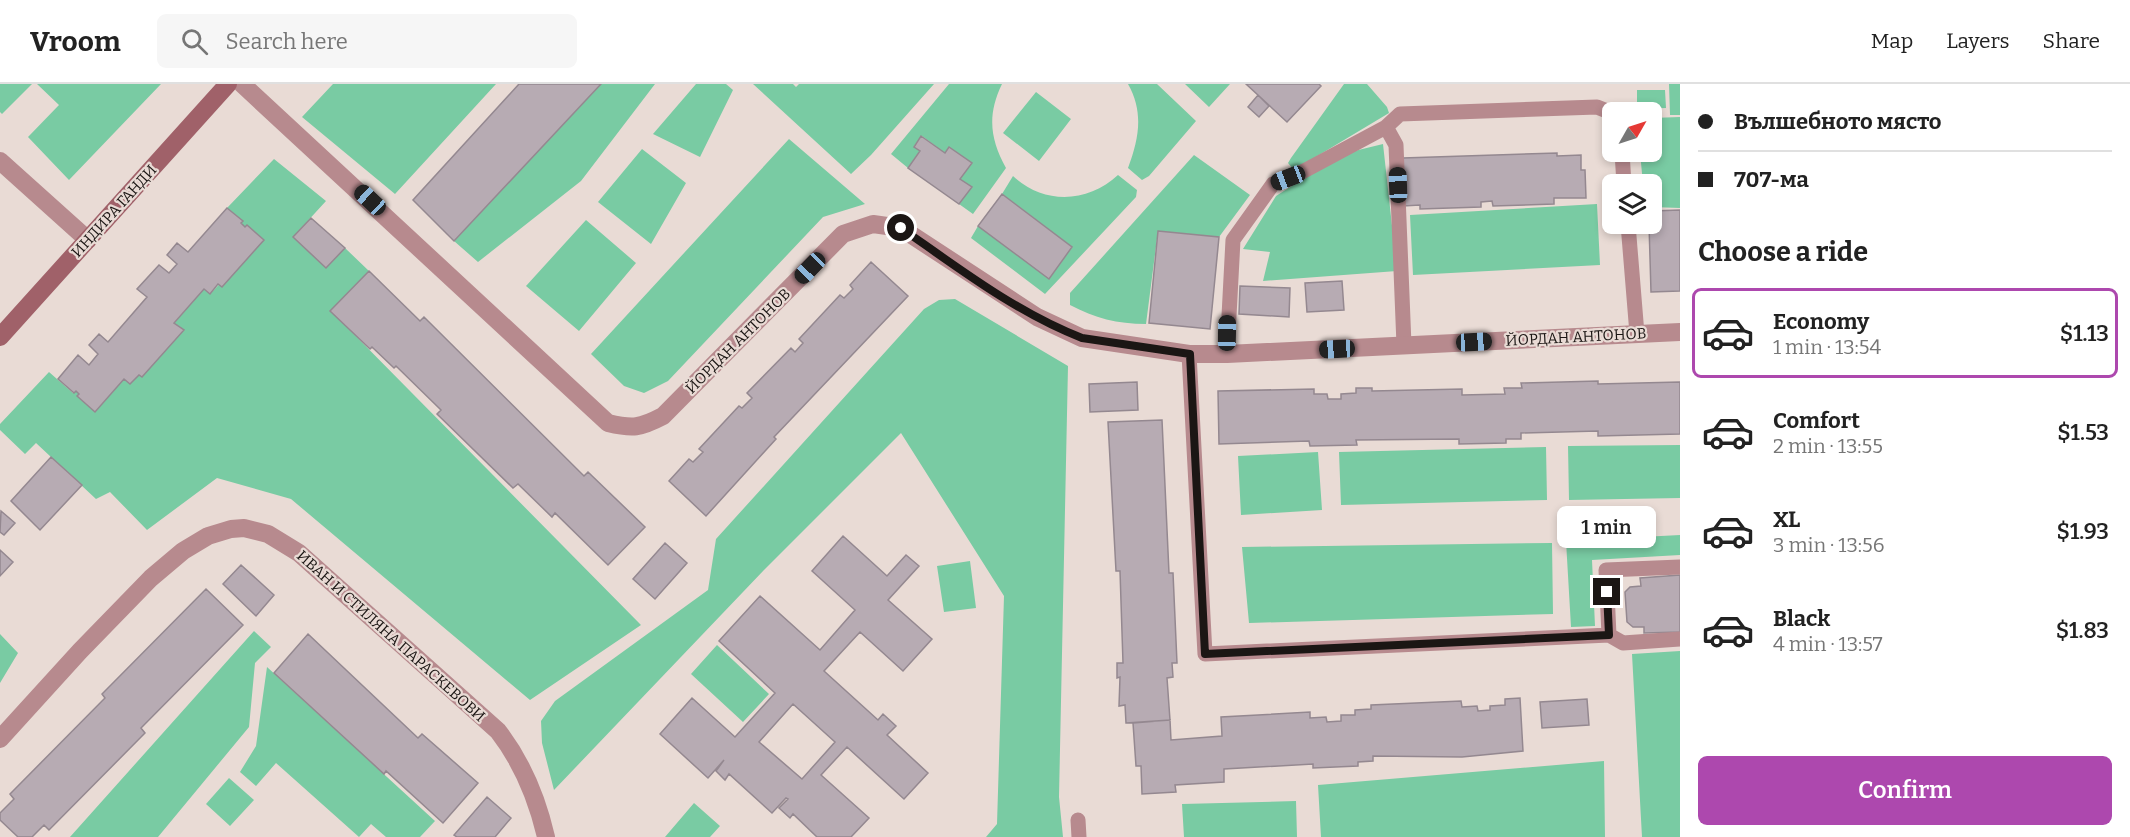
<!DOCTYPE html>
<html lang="en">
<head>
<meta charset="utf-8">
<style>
  :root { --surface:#fff; --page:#f6f6f6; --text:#222; --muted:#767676; --line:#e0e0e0; --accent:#ad48ae }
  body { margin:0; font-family:Bitter,serif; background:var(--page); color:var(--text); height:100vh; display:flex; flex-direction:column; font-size:22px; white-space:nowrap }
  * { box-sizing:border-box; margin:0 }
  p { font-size:20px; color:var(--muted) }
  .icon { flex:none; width:33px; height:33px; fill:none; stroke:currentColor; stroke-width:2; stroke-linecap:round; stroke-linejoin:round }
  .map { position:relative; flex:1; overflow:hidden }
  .side { display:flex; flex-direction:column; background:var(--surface); width:450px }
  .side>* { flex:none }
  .guide { display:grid; align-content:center; height:132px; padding:0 18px; background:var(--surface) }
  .needle { width:39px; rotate:51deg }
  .controls { position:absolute; left:1602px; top:18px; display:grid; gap:12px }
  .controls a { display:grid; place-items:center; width:60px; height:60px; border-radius:9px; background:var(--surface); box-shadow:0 3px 9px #0003; font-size:30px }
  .end { position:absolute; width:27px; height:27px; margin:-14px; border:8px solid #1b1614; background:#fff; box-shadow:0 0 0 3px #fff }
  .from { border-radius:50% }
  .bubble { position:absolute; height:42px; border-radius:9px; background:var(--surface); box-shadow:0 3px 9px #0003; font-size:20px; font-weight:600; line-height:42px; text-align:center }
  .car { position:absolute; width:18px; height:36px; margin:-18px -9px; border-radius:8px; box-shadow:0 0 4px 2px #0007; background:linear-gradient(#222 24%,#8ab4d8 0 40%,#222 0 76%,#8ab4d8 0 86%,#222 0) }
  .guide b { display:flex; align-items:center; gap:21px; height:57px; font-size:22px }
  .guide b+b { border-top:2px solid var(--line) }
  .guide i { width:15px; height:15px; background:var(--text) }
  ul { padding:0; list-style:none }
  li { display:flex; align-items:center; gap:18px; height:90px; margin:0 12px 9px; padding:0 6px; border:3px solid transparent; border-radius:9px }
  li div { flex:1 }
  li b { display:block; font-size:22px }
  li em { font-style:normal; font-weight:600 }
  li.on { border-color:var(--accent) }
  li>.icon { width:54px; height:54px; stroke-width:1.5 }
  h2 { padding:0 18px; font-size:27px; line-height:72px }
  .action { display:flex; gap:12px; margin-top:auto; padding:12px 18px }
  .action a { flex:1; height:69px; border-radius:9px; background:var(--accent); color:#fff; font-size:24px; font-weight:600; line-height:69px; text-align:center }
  header { display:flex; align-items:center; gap:36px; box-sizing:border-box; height:84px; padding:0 30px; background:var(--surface); border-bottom:2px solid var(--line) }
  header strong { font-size:28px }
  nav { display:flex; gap:33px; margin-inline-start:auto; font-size:21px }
  .search { width:420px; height:54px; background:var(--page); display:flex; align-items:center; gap:15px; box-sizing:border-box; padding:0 21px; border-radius:9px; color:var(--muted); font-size:22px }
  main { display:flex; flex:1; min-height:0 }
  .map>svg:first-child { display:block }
  .green { fill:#79cba3 }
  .building { fill:#b7abb3; stroke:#948890; stroke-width:1.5; fill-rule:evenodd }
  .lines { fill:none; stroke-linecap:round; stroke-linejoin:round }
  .lane { stroke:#b78a8e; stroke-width:15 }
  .street { stroke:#b78a8e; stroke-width:18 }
  .secondary { stroke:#a06169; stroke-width:18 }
  .route { stroke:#1b1614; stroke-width:8 }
  .labels { text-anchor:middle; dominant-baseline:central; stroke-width:4.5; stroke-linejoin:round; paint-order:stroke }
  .street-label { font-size:15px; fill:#1b1614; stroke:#e9dbd5 }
</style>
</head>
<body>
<header>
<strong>Vroom</strong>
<div class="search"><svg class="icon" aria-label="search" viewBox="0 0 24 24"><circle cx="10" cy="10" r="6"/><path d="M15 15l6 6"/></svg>Search here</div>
<nav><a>Map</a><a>Layers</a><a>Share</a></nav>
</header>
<main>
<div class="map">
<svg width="1680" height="753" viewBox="0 0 1680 753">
  <rect width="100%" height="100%" fill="#e9dbd5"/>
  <!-- green -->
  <path class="green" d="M 0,0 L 32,0 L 2,30 L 0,28 Z
    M 37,0 L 161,0 L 69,96 L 28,53 L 59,21 Z
    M 333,0 L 496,0 L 395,110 L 302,33 Z
    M 601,0 L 655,0 L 581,97 L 478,178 L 454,157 Z
    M 696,0 L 726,0 L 733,6 L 700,73 L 653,50 Z
    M 753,0 L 793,0 L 796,3 L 799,0 L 934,0 L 871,71 L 851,90 Z
    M 949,0 L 1002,0 C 987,31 990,55 1006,84 L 973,130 L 959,120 L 971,104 L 960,95 L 971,80 L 945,69 L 922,52 L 914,62 L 920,67 L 908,84 L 891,70 Z
    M 1128,0 L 1157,0 L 1196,37 L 1149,92 L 1142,96 L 1128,84 C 1139,55 1144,28 1128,0 Z
    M 1185,0 L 1230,0 L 1209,23 Z
    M 1344,0 L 1367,0 L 1387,23 L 1389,29 L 1294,86 L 1288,79 L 1291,74 Z
    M 1669,0 L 1680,0 L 1680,31 L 1670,31 Z
    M 1637,6 L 1665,6 L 1666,24 L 1637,25 Z
    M 1036,8 L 1071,35 L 1039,77 L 1003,49 Z
    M 1680,33 L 1680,124 L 1652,123 L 1652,100 L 1643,100 L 1640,68 L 1652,68 L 1652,34 Z
    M 789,55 L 865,120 L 823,133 L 668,297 L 644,309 L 624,302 L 591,270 Z
    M 1383,60 L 1397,187 L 1263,197 L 1270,168 L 1243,165 L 1276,112 L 1342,70 Z
    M 642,65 L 686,99 L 651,160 L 598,118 Z
    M 1194,71 L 1250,111 L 1219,153 L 1158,147 L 1146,240 C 1117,240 1095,234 1070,221 L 1070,209 Z
    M 274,75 L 326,117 L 293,153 L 326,184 L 345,164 L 369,187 L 331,227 L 641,541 L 530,616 L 291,415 L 217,394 L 147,446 L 110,408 L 96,415 L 36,359 L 25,370 L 0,346 L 0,340 L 49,288 L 73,309 L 76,307 L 79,310 L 77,312 L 95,328 L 124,295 L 130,300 L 183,246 L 174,239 L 204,205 L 210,210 L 263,155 L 247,141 L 245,143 L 241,139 L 242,137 L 227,124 Z
    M 1118,91 L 1137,106 L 1136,113 L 1045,210 L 971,154 L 978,142 L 1049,194 L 1072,163 L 1002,110 L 1013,92 C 1044,121 1088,119 1118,91 Z
    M 1597,120 L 1600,181 L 1413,191 L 1410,131 Z
    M 586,136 L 636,179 L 579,247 L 526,202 Z
    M 955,215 L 1068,282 L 1059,713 L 1063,753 L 986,753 L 997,740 L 1004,512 L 901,349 L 764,486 L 554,706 L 542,659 L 541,637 L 555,617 L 708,506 L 716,455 L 924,225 L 939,216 Z
    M 1680,361 L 1680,414 L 1569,416 L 1568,362 Z
    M 1546,363 L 1547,416 L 1341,421 L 1339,368 Z
    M 1318,368 L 1322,426 L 1241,431 L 1238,372 Z
    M 1680,451 L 1680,471 L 1592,476 L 1595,542 L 1571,543 L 1566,457 Z
    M 1552,459 L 1553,530 L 1249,539 L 1242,463 Z
    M 970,477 L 976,524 L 944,528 L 937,482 Z
    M 254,547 L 271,563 L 255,579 L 249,643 L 158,753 L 70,753 Z
    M 0,550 L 18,569 L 0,599 Z
    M 717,561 L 769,610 L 743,638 L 691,590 Z
    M 1680,567 L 1680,753 L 1642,753 L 1632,570 Z
    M 267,583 L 435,737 L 420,753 L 386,753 L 371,740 L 359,753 L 276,679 L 256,702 L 240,688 L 256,662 Z
    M 1604,677 L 1605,753 L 1321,753 L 1318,701 Z
    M 229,694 L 254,716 L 230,742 L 206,720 Z
    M 1296,717 L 1297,753 L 1184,753 L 1182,720 Z
    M 694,719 L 720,742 L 710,753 L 665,753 Z"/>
  <!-- building -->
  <path class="building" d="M 519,0 L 601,0 L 454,157 L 413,116 Z
    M 1246,0 L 1319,0 L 1321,2 L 1287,38 Z
    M 1258,11 L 1269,22 L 1259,33 L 1248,23 Z
    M 921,52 L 945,69 L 949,63 L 972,79 L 960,95 L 972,103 L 959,120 L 908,84 L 920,67 L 914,63 Z
    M 1557,69 L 1557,72 L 1581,71 L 1581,86 L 1585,86 L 1586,114 L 1554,114 L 1554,120 L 1493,122 L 1492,117 L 1481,118 L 1481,123 L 1420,125 L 1420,121 L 1403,122 L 1403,74 Z
    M 1002,110 L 1072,163 L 1049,195 L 978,142 Z
    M 227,124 L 243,137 L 241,139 L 245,143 L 247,141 L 264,156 L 222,203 L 218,200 L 210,210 L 204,205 L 174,239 L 184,246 L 142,293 L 139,291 L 130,300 L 124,295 L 95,328 L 77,312 L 79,310 L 76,307 L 74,309 L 58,295 L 78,271 L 89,281 L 98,270 L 89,261 L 99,250 L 108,258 L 147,213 L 137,205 L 159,181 L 169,189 L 177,180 L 167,171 L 177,159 L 188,168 Z
    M 1680,126 L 1680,207 L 1651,208 L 1649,140 L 1652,140 L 1652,127 Z
    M 311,134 L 345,164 L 326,184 L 293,153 Z
    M 1158,147 L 1219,153 L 1210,245 L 1149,239 Z
    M 871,178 L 908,212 L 774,353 L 776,355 L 706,432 L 669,397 L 689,375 L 693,378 L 703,368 L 699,365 L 739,322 L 742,324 L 752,314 L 747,309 L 791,264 L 795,268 L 803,259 L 799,255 L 840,211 L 844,214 L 853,205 L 850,201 Z
    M 369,187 L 420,237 L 424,233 L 584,392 L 588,388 L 645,443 L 608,481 L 555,429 L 552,433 L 518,400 L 513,404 L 437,330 L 441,326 L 396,282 L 394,284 L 372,263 L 370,265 L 330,227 Z
    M 1342,197 L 1344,226 L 1307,228 L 1305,199 Z
    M 1240,202 L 1290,204 L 1289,233 L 1239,230 Z
    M 1598,297 L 1598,300 L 1680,298 L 1680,350 L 1598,352 L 1598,347 L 1521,349 L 1521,355 L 1506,355 L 1506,359 L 1459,360 L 1459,355 L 1356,356 L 1357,361 L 1310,362 L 1309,357 L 1219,360 L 1218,307 L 1314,305 L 1314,310 L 1327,310 L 1328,315 L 1341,315 L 1341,310 L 1356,309 L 1356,304 L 1372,304 L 1372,307 L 1462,305 L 1462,311 L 1505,310 L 1504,304 L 1522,304 L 1521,299 Z
    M 1137,298 L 1138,326 L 1090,328 L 1089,300 Z
    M 1162,336 L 1169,489 L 1173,489 L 1177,579 L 1172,579 L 1173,593 L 1167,594 L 1170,636 L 1126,639 L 1125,621 L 1119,622 L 1120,593 L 1117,594 L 1117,579 L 1123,579 L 1120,487 L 1116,487 L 1108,338 Z
    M 51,373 L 82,401 L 40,446 L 11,417 Z
    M 1,427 L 15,439 L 4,451 L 0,448 Z
    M 843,452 L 887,492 L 906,471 L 919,482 L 888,516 L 932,555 L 903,587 L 860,548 L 824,587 L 878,636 L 883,630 L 896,642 L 887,651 L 928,689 L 904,715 L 847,663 L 821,691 L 869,734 L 851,753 L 817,753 L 793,730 L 790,734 L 779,724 L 788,715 L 786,714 L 772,729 L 729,690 L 725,696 L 716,687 L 724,676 L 708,694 L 660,650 L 692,614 L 735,653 L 775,609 L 719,557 L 760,512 L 820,566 L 855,526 L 812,487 ZM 793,620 L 835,658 L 802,695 L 759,658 Z
    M 665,459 L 687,479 L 655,515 L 633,495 Z
    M 0,466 L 13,478 L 0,492 Z
    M 241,481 L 274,511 L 256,532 L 223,500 Z
    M 1680,491 L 1680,548 L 1644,549 L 1644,543 L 1633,543 L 1627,538 L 1625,508 L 1630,503 L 1641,502 L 1640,494 Z
    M 206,505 L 243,541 L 141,644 L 145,649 L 49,746 L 44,741 L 32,753 L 18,753 L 0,736 L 0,729 L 14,715 L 10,710 L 105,614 L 102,610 Z
    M 308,550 L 418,654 L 422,650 L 478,699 L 443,739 L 386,687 L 384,690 L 274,589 Z
    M 1520,614 L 1523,667 L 1462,673 L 1373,672 L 1373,677 L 1358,678 L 1358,682 L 1313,684 L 1313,680 L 1224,685 L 1224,698 L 1175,701 L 1176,708 L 1142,710 L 1141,682 L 1136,682 L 1133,639 L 1170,636 L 1171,656 L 1222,652 L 1221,633 L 1310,628 L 1310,634 L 1326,633 L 1327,638 L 1341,637 L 1341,631 L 1355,631 L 1355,626 L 1371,625 L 1371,621 L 1461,617 L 1462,623 L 1477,622 L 1478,627 L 1490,626 L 1490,622 L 1505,621 L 1505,615 Z
    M 1587,615 L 1589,641 L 1542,644 L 1540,618 Z
    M 487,713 L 511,734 L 495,753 L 457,753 L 454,751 Z"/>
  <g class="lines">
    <!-- lane -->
    <path class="lane" d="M 1386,43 L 1396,61 L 1404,261
      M 1622,68 L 1624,100
      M 1628,140 L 1637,250
      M 1189,270 L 1205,570 L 1609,551 L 1623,559 L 1680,555
      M 1227,270 L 1233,156 L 1273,100 L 1302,88 L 1386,43 L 1400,30 L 1597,23 L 1612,29
      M 1609,551 L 1606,486 L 1680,483
      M 1078,736 L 1079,753"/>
    <!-- street -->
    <path class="street" d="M 242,0 L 608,339 C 633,345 640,344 663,332 L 843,150 L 873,140 L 901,144 L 1037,233 L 1082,254 L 1189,270 L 1227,270 L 1680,248
      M 0,77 L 88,156
      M 0,655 L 80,567 L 151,494 L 183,467 L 208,452 L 231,445 L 244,444 L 268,450 L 299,469 L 498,647 C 522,678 537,714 546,753"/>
    <!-- secondary -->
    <path class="secondary" d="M 0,253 L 228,0"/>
  </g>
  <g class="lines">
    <!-- route -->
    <path class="route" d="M 901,144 C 957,183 1017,229 1082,254 L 1190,270 L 1205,570 L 1609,551 L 1607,508"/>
  </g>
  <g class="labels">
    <!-- street labels -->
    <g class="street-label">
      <text transform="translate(114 127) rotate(-48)">ИНДИРА ГАНДИ</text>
      <text transform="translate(1576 253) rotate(-3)">ЙОРДАН АНТОНОВ</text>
      <text transform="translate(738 257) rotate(-45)">ЙОРДАН АНТОНОВ</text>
      <text transform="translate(391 552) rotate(42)">ИВАН И СТИЛЯНА ПАРАСКЕВОВИ</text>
    </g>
  </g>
</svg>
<div class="controls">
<a><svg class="needle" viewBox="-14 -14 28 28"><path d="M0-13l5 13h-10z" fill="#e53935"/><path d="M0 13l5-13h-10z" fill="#767676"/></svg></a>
<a><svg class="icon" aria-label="layers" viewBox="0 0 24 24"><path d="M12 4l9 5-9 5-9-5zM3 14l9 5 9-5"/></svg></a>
</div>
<i class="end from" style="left:901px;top:144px"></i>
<i class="end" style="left:1607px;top:508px"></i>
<div class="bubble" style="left:1557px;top:422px;width:99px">1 min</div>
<i class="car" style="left:1288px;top:94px;rotate:249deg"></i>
<i class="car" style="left:1398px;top:101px;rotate:358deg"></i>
<i class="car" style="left:370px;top:116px;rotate:313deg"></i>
<i class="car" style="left:810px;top:184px;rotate:224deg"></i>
<i class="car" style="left:1227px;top:249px;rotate:1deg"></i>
<i class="car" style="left:1474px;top:258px;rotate:87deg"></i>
<i class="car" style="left:1337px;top:265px;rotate:267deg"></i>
</div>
<section class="side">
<div class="guide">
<b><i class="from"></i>Вълшебното място</b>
<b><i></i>707-ма</b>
</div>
<h2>Choose a ride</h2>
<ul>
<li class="on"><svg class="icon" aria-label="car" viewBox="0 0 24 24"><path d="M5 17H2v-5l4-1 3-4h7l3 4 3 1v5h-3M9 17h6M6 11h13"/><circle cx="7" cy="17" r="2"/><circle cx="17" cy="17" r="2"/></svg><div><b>Economy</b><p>1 min · 13:54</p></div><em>$1.13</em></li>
<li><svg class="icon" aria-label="car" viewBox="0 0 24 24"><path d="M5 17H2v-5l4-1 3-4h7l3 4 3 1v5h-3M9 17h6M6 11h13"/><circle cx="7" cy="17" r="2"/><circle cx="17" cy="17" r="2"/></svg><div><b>Comfort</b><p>2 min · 13:55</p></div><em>$1.53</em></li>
<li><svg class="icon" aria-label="car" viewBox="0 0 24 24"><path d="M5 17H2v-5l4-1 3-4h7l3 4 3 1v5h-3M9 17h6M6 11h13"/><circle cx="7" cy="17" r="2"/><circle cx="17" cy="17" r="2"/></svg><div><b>XL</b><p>3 min · 13:56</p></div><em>$1.93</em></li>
<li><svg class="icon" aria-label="car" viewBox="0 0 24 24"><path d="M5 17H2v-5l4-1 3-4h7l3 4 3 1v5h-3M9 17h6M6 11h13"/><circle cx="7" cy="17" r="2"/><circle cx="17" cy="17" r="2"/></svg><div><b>Black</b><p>4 min · 13:57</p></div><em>$1.83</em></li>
</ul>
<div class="action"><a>Confirm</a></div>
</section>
</main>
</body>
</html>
